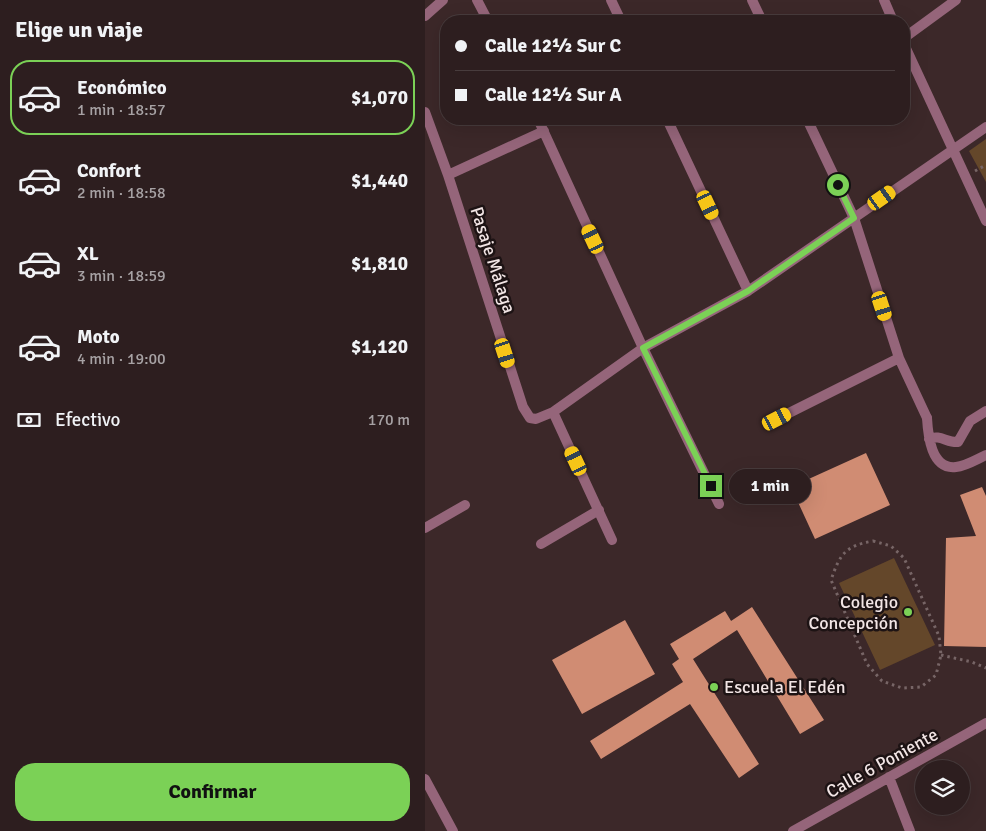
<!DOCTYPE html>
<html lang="es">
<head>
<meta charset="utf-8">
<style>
  :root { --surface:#2d1e1f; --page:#392b2c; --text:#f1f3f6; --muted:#a7a2a4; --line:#483c3d; --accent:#7bd156 }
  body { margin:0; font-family:Signika,sans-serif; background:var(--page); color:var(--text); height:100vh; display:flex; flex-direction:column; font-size:19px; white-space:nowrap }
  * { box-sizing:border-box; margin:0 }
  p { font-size:16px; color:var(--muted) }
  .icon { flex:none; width:28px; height:28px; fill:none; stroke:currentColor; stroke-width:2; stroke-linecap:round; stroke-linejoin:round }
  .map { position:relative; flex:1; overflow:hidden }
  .side { display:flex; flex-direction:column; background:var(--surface); width:425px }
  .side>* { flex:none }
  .banner { position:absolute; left:15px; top:15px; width:470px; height:110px; border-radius:20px; box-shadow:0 5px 20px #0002,0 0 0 1px var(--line); display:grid; align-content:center; height:110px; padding:0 15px; background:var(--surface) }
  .fabs { position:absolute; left:490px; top:760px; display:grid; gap:10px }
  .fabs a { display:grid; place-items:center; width:55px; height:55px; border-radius:50%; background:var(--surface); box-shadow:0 5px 20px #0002,0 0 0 1px var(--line); font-size:25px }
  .end { position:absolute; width:22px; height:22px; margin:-11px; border:6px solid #7bd156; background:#111; box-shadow:0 0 0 2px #111 }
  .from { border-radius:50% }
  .bubble { position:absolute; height:35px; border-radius:18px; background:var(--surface); box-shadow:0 5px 20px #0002,0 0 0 1px var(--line); font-size:16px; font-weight:800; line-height:35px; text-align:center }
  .car { position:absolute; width:15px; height:30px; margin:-15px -8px; border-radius:6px; box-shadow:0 0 4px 1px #0007; background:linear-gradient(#f5c518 24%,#345 0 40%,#f5c518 0 76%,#345 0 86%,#f5c518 0) }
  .banner b { display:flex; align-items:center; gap:18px; height:48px; font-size:19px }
  .banner b+b { border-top:1px solid var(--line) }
  .banner i { width:12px; height:12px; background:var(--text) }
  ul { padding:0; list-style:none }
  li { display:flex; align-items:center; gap:15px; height:75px; margin:0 10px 8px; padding:0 5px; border:2px solid transparent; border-radius:20px }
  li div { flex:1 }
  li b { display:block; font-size:19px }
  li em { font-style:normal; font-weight:800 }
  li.current { border-color:var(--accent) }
  li>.icon { width:45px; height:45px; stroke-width:1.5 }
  h2 { padding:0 15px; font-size:22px; line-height:60px }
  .pay { display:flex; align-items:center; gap:12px; height:55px; padding:0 15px; font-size:19px }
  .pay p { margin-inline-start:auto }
  .primary-button { display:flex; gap:10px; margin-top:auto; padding:10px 15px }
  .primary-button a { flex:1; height:58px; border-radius:20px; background:var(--accent); color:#111; font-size:20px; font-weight:800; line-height:58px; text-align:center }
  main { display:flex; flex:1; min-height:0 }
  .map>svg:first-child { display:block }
  .green { fill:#64472a }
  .building { fill:#d08c73 }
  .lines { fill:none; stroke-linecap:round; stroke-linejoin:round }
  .path { stroke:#776566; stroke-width:3; stroke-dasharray:2.5 4; stroke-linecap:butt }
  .service { stroke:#95657a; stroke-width:10 }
  .minor { stroke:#95657a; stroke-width:10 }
  .tertiary { stroke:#95657a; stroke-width:10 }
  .route { stroke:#7bd156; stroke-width:6 }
  .poi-dot { fill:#7bd156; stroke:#1d1314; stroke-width:2 }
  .labels { text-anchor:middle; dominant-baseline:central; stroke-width:5; stroke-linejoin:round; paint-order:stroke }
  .street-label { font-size:18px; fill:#f2e5e5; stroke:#1d1314 }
  .poi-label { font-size:18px; fill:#f2e5e5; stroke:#1d1314; text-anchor:end }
</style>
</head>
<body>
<main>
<section class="side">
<h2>Elige un viaje</h2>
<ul>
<li class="current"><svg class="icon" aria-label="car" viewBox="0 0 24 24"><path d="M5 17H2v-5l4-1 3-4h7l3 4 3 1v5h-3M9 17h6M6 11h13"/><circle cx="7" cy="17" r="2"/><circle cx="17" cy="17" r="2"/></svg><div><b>Económico</b><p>1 min · 18:57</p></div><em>$1,070</em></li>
<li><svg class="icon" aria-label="car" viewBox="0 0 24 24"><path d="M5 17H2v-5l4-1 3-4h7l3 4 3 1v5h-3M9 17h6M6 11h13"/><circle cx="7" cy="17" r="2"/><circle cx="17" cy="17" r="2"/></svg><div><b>Confort</b><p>2 min · 18:58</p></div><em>$1,440</em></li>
<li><svg class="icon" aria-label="car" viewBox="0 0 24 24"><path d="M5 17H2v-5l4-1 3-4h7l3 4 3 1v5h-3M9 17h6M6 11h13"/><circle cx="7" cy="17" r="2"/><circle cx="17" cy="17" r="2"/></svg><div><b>XL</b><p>3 min · 18:59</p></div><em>$1,810</em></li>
<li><svg class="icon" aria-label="car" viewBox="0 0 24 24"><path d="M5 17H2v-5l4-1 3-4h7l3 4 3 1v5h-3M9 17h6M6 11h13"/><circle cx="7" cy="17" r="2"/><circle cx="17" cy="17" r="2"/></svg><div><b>Moto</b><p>4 min · 19:00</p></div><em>$1,120</em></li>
</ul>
<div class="pay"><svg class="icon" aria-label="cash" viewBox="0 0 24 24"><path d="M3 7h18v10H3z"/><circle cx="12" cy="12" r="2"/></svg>Efectivo<p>170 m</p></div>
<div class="primary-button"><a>Confirmar</a></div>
</section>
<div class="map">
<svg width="561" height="831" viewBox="0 0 561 831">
  <rect width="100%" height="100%" fill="#3c2829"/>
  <!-- green -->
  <path class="green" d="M 561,139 L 561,182 L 544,151 Z
    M 469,558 L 510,645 L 455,670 L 414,583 Z"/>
  <!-- building -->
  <path class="building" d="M 441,453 L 465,505 L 390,539 L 366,487 Z
    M 557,487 L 561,496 L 561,647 L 519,646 L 521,538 L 551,536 L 535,495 Z
    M 327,607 L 399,720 L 375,734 L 312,630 L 268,659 L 334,764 L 314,778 L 265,704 L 176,759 L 165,741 L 258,682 L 247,664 L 254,659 L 245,644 L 300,611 L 311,629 L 306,621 Z
    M 200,620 L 230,674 L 157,714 L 127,660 Z"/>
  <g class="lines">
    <!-- path -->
    <path class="path" d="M 550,171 L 561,165
      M 448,541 L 466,546 L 479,558 L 514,636 L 516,655 L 511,675 L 496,687 L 477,688 L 457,681 L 442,664 L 406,580 C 415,554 420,546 448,541 Z
      M 516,655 L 547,662 L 561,668"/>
    <!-- service -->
    <path class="service" d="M 502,418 C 503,435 506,470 531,467 C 541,466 552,459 561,455
      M 504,439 C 515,434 522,443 533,442 L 545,421 L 561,411"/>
    <!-- minor -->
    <path class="minor" d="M 52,0 L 63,21
      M 186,0 L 196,21
      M 327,0 L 337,21
      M 459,0 L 468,21
      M 479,38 L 531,0
      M 479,44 L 561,221
      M 0,112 L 23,175 L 98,407 L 105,418 L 111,419 L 128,412 L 218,348 L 323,291 L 561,127
      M 113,119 L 218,348 L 294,504
      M 242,119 L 323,291
      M 382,119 L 429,218 L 474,358 L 502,418
      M 23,175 L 119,131
      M 128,412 L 187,540
      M 352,419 L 474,358
      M 0,528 L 40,505
      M 116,544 L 174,510
      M 464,777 L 485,831
      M 0,779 L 28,831
      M 368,831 L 561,723"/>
    <!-- tertiary -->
    <path class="tertiary" d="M 0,16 L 18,0"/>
  </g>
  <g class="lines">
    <!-- route -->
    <path class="route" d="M 286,486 L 218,348 L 323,291 L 429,218 L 413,185"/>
  </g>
  <!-- markers -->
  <g class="poi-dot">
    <circle cx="483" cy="612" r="5"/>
    <circle cx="289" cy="687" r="5"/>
  </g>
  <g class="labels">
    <!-- street labels -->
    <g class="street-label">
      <text transform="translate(68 260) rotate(72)">Pasaje Málaga</text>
      <text transform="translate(457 763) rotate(-29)">Calle 6 Poniente</text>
    </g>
    <!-- poi labels -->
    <g class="poi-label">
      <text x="473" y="602">Colegio<tspan x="473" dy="21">Concepción</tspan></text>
      <text x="299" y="687" text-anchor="start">Escuela El Edén</text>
    </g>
  </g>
</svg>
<div class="fabs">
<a><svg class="icon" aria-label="layers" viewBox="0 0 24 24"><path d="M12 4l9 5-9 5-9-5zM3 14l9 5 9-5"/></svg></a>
</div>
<i class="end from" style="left:413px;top:185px"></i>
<i class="end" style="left:286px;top:486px"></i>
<div class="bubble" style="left:304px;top:469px;width:82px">1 min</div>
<i class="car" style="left:457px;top:198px;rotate:55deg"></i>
<i class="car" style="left:283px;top:205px;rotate:155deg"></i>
<i class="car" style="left:168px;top:239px;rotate:335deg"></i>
<i class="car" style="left:457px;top:306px;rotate:162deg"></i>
<i class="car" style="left:80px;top:353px;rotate:162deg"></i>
<i class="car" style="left:352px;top:419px;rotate:63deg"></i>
<i class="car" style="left:151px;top:461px;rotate:335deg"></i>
<div class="banner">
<b><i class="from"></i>Calle 12½ Sur C</b>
<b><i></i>Calle 12½ Sur A</b>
</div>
</div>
</main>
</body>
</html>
